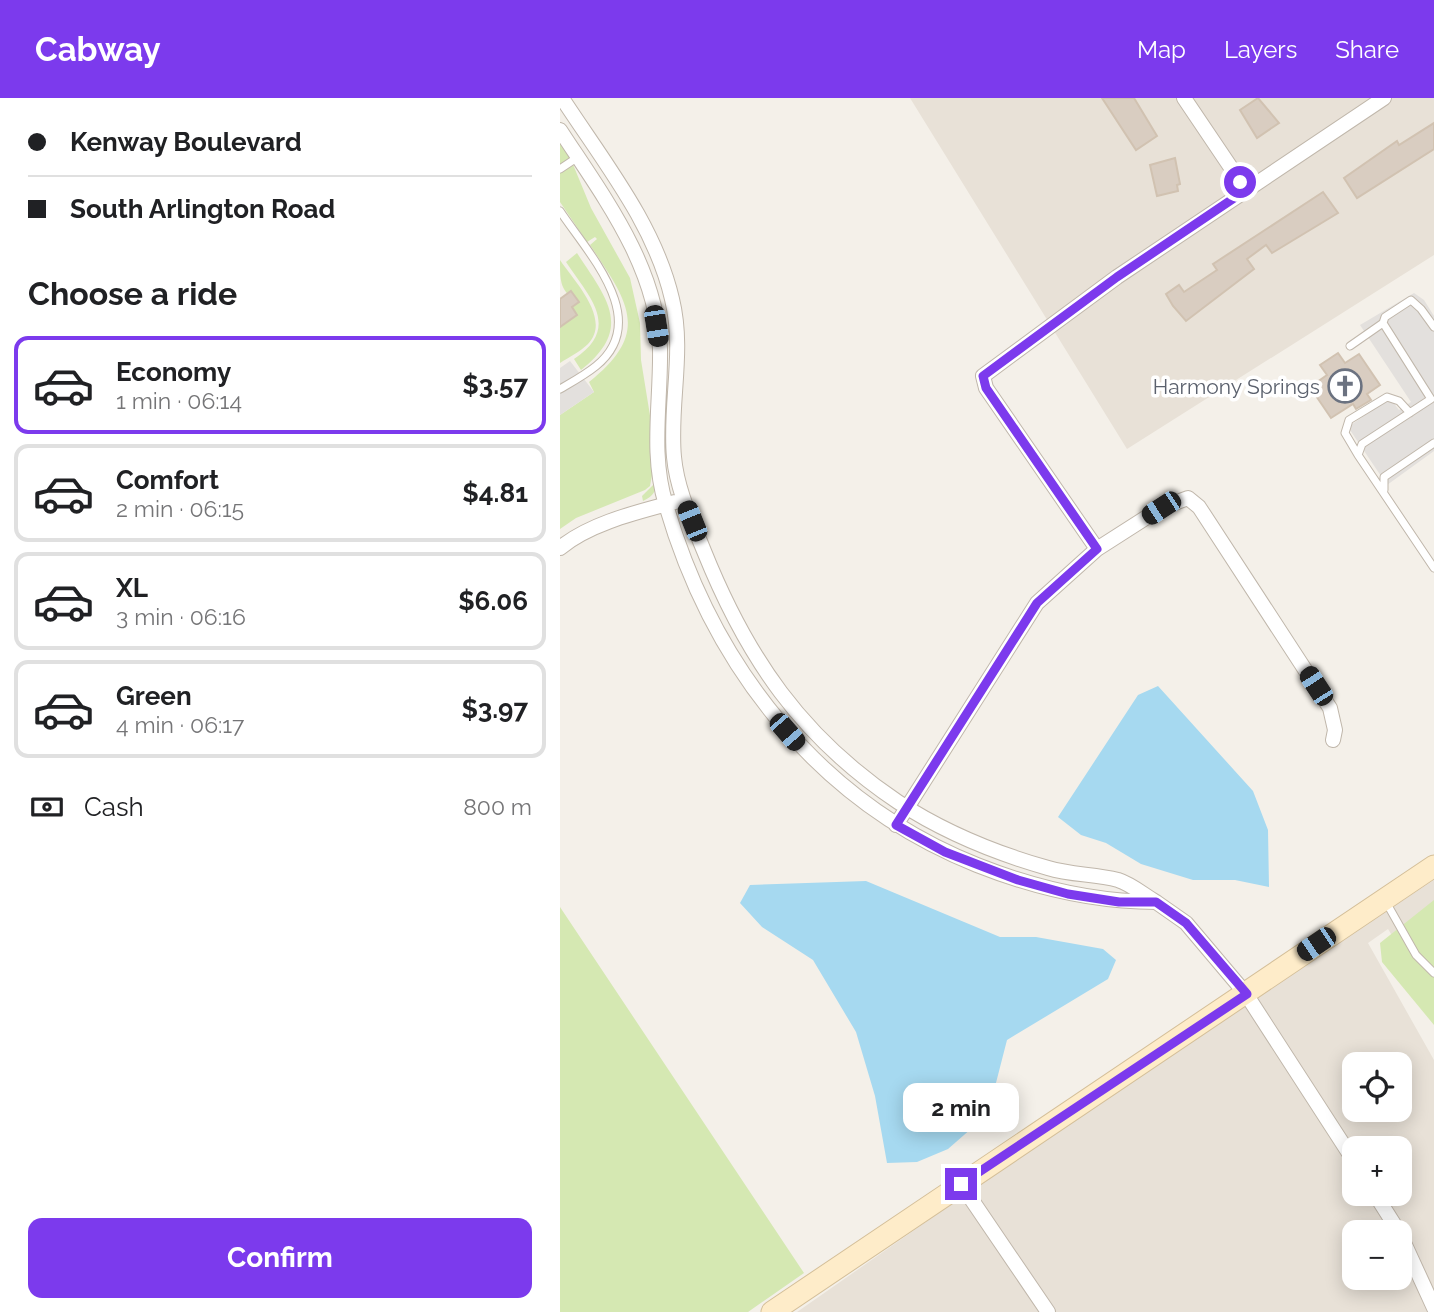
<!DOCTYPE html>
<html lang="en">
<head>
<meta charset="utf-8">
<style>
  :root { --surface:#fff; --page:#f6f6f6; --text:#202124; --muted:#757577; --line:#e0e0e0; --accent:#7c3aed }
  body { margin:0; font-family:Raleway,sans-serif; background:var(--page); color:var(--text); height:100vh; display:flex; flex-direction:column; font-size:26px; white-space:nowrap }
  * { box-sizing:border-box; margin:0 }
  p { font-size:23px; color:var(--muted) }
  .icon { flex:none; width:38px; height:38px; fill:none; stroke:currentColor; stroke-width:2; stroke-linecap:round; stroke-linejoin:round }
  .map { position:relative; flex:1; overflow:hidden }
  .panel { display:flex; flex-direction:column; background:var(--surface); width:560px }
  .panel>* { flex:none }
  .banner { display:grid; align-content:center; height:154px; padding:0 28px; background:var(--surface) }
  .buttons { position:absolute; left:782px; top:954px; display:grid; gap:14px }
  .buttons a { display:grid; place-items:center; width:70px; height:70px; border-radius:14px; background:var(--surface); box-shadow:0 4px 18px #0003; font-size:35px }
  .end { position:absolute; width:32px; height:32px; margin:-16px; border:9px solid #7c3aed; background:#fff; box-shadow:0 0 0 4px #fff }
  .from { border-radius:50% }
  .bubble { position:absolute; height:49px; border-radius:14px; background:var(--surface); box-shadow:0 4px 18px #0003; font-size:23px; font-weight:700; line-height:49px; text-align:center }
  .car { position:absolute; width:21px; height:42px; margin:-21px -10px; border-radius:9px; box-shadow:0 0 5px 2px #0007; background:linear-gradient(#222 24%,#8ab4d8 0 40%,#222 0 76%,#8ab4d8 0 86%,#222 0) }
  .banner b { display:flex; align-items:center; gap:24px; height:66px; font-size:26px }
  .banner b+b { border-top:2px solid var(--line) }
  .banner i { width:18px; height:18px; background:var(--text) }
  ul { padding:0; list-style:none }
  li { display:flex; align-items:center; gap:21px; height:98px; margin:0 14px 10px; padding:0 14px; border:4px solid var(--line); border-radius:14px }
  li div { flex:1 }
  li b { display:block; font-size:26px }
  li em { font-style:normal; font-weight:700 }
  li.selected { border-color:var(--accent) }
  li>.icon { width:63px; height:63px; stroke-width:1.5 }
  h2 { padding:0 28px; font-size:32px; line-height:84px }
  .pay { display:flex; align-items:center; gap:18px; height:77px; padding:0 28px; font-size:26px }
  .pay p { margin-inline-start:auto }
  .primary-button { display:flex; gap:14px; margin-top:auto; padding:14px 28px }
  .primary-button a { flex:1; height:80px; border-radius:14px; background:var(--accent); color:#fff; font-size:28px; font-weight:700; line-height:80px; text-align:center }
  header { display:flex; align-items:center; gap:42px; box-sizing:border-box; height:98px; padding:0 35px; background:var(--accent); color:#fff }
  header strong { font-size:33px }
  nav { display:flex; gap:38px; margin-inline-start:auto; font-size:24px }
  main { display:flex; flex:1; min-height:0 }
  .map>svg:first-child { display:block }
  .residential { fill:#e8e1d7; fill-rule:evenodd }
  .green { fill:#d5e8b2 }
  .parking { fill:#e3e0dd }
  .water { fill:#a6d9f0 }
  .building { fill:#d9cdc1; stroke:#d1c2b1; stroke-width:2 }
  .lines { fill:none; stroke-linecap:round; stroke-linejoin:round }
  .service-casing { stroke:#c0b7ab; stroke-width:9 }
  .minor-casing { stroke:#c0b7ab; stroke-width:16 }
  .secondary-casing { stroke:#d4bf99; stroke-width:23 }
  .service { stroke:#fff; stroke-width:7 }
  .minor { stroke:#fff; stroke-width:14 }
  .secondary { stroke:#feecc9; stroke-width:21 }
  .route { stroke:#7c3aed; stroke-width:9 }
  .labels { text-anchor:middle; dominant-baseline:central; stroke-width:7; stroke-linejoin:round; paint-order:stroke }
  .worship-label { font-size:21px; fill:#5b616d; stroke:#fff; text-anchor:end }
</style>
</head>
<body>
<header>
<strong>Cabway</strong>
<nav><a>Map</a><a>Layers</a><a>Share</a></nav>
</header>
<main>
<section class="panel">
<div class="banner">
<b><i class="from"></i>Kenway Boulevard</b>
<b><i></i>South Arlington Road</b>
</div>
<h2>Choose a ride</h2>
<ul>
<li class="selected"><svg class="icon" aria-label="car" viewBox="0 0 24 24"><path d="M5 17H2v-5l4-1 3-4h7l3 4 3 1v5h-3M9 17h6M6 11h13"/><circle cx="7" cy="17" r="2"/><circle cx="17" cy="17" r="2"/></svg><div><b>Economy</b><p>1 min · 06:14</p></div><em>$3.57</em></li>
<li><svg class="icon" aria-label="car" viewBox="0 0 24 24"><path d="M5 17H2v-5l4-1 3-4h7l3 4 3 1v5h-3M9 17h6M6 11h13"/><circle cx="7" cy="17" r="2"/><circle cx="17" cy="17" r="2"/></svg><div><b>Comfort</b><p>2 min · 06:15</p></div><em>$4.81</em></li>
<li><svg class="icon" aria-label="car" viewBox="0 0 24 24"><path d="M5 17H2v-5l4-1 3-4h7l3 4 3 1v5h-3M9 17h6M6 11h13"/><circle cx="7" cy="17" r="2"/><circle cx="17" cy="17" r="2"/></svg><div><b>XL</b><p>3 min · 06:16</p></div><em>$6.06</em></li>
<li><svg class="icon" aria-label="car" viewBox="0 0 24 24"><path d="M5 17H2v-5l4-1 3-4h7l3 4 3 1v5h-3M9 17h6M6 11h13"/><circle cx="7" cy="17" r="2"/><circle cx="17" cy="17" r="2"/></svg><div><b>Green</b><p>4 min · 06:17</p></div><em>$3.97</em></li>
</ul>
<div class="pay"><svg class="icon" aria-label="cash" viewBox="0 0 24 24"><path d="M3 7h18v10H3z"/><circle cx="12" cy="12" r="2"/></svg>Cash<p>800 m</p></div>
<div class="primary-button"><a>Confirm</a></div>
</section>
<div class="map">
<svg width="874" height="1214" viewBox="0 0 874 1214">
  <rect width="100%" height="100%" fill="#f4f0e9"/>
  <!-- residential -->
  <path class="residential" d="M 350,0 L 874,0 L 874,157 L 567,351 Z
    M 874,782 L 874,906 L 828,831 L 808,845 L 874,962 L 874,1214 L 237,1214 L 598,962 ZM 794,966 L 840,966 L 840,1012 L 794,1012 ZM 794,1050 L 840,1050 L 840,1096 L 794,1096 ZM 794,1134 L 840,1134 L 840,1180 L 794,1180 Z"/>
  <!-- green -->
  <path class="green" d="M 0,35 L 31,110 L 70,180 L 80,225 L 81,262 L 99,373 C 98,387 97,397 83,403 L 82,398 L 94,386 L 93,372 L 90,388 L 85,392 L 16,420 L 0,431 L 0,317 L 34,294 L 29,284 C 92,234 68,204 30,147 L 37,141 L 35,139 L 27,144 L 0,104 Z
    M 17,155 C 47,201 74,230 21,272 L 14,261 C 62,229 29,199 6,164 Z
    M 0,162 C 14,183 52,221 28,246 C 20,254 9,259 0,265 L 0,227 L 17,217 L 12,209 L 19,204 C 0,194 0,184 0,162 Z
    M 874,802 L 874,927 L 822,864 L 820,845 Z
    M 0,809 L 244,1175 L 188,1214 L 0,1214 Z"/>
  <!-- parking -->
  <path class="parking" d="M 854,195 L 864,202 L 874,218 L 874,353 L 827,387 L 788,329 L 830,300 L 839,312 L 851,304 L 800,227 Z
    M 10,263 L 34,294 L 0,317 L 0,270 Z"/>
  <!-- water -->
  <path class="water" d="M 598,588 L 693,693 L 708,732 L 709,789 L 675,782 L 633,782 L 581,766 L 546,745 L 521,737 L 498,719 L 578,597 Z
    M 306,783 L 440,839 L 476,839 L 543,851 L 556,862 L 548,881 L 447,942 L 428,1016 L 388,1051 L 357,1064 L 327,1065 L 315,998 L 296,934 L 253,862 L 202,829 L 180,805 L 190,787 Z"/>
  <!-- building -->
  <path class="building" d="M 542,0 L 574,0 L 597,38 L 576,52 Z
    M 698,0 L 719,25 L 697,40 L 680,12 Z
    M 874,25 L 874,51 L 797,100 L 784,80 L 837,43 L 839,47 Z
    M 615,60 L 620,86 L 617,87 L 618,93 L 597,98 L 590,67 Z
    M 763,94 L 778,115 L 712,155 L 706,147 L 687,161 L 694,171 L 626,223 L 613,208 L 606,196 L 619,187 L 624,194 L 657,172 L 653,166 Z
    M 11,193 L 19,204 L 12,209 L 17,217 L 0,229 L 0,201 Z
    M 778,255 L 785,265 L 799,256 L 820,287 L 807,296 L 811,302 L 796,311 L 793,306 L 771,320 L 750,289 L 767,277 L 760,267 Z"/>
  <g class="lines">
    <defs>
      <path id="service" d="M 0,71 L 18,59
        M 0,113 C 27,154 93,222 36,268 C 25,277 12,284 0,291
        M 874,229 L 861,211 L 851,202 L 825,219 L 823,225 L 871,301 L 802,346 L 798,357 L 874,470
        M 790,248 L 823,225
        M 798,357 L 785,335 L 789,322 L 827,299 L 839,303 L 850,315
        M 824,392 L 824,379 L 874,345
        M 826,804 L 856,857 L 874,875"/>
      <path id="minor" d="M 624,0 L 686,92
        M 0,32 C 43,98 97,168 100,251 C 101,304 90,356 106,407 C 153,569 259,704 417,767 C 475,790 534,804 596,804 C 584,797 571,786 558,782 C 535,776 511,777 488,770 C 435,755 384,734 338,704 C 241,639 187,560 144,453 C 132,423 117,392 114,359 C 109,306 125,254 112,201 C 95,127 43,63 2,0
        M 0,450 C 30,425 78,414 115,404
        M 537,451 L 426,290 L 423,278 L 557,179 L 824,0
        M 336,727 L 477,505 L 537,451 L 601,410 L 628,400 L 639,409 L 770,610 L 775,632 L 773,642
        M 596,804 L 626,825 L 686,896 L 794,1063
        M 401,1086 L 488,1214
        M 815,1096 L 839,1134
        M 840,1136 L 874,1210"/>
      <path id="secondary" d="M 212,1214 L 874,768"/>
    </defs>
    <!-- service casing -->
    <use href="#service" class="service-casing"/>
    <!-- minor casing -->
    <use href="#minor" class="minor-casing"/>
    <!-- secondary casing -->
    <use href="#secondary" class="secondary-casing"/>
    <!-- service -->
    <use href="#service" class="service"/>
    <!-- minor -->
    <use href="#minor" class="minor"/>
    <!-- secondary -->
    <use href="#secondary" class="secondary"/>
  </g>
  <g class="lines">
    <!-- route -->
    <path class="route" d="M 401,1086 L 687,896 L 626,825 L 596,804 L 559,804 L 508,796 L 458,782 L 385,754 L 336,727 L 477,505 L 537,451 L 426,290 L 423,278 L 557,179 L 686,92 L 680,84"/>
  </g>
  <!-- icons -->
  <defs>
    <symbol id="church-ring" viewBox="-11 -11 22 22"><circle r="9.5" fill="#fff" stroke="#6b7280" stroke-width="1.5"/><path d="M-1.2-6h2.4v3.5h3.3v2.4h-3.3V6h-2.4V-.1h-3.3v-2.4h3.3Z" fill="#6b7280"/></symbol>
  </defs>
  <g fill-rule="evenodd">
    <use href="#church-ring" x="766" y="269" width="38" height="38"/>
  </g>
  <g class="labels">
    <!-- worship labels -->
    <g class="worship-label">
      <text x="760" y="288">Harmony Springs</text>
    </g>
  </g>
</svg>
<div class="buttons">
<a><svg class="icon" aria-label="locate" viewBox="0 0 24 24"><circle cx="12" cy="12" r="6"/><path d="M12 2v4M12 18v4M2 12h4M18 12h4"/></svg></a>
<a>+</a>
<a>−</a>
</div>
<i class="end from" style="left:680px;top:84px"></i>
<i class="end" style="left:401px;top:1086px"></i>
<div class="bubble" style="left:343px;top:985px;width:116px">2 min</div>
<i class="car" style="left:96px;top:228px;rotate:171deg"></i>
<i class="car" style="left:601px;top:410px;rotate:237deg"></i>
<i class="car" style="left:132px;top:423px;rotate:338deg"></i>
<i class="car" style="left:756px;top:588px;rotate:327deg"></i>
<i class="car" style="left:227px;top:634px;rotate:139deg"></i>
<i class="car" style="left:756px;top:846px;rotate:236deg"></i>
</div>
</main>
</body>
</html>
